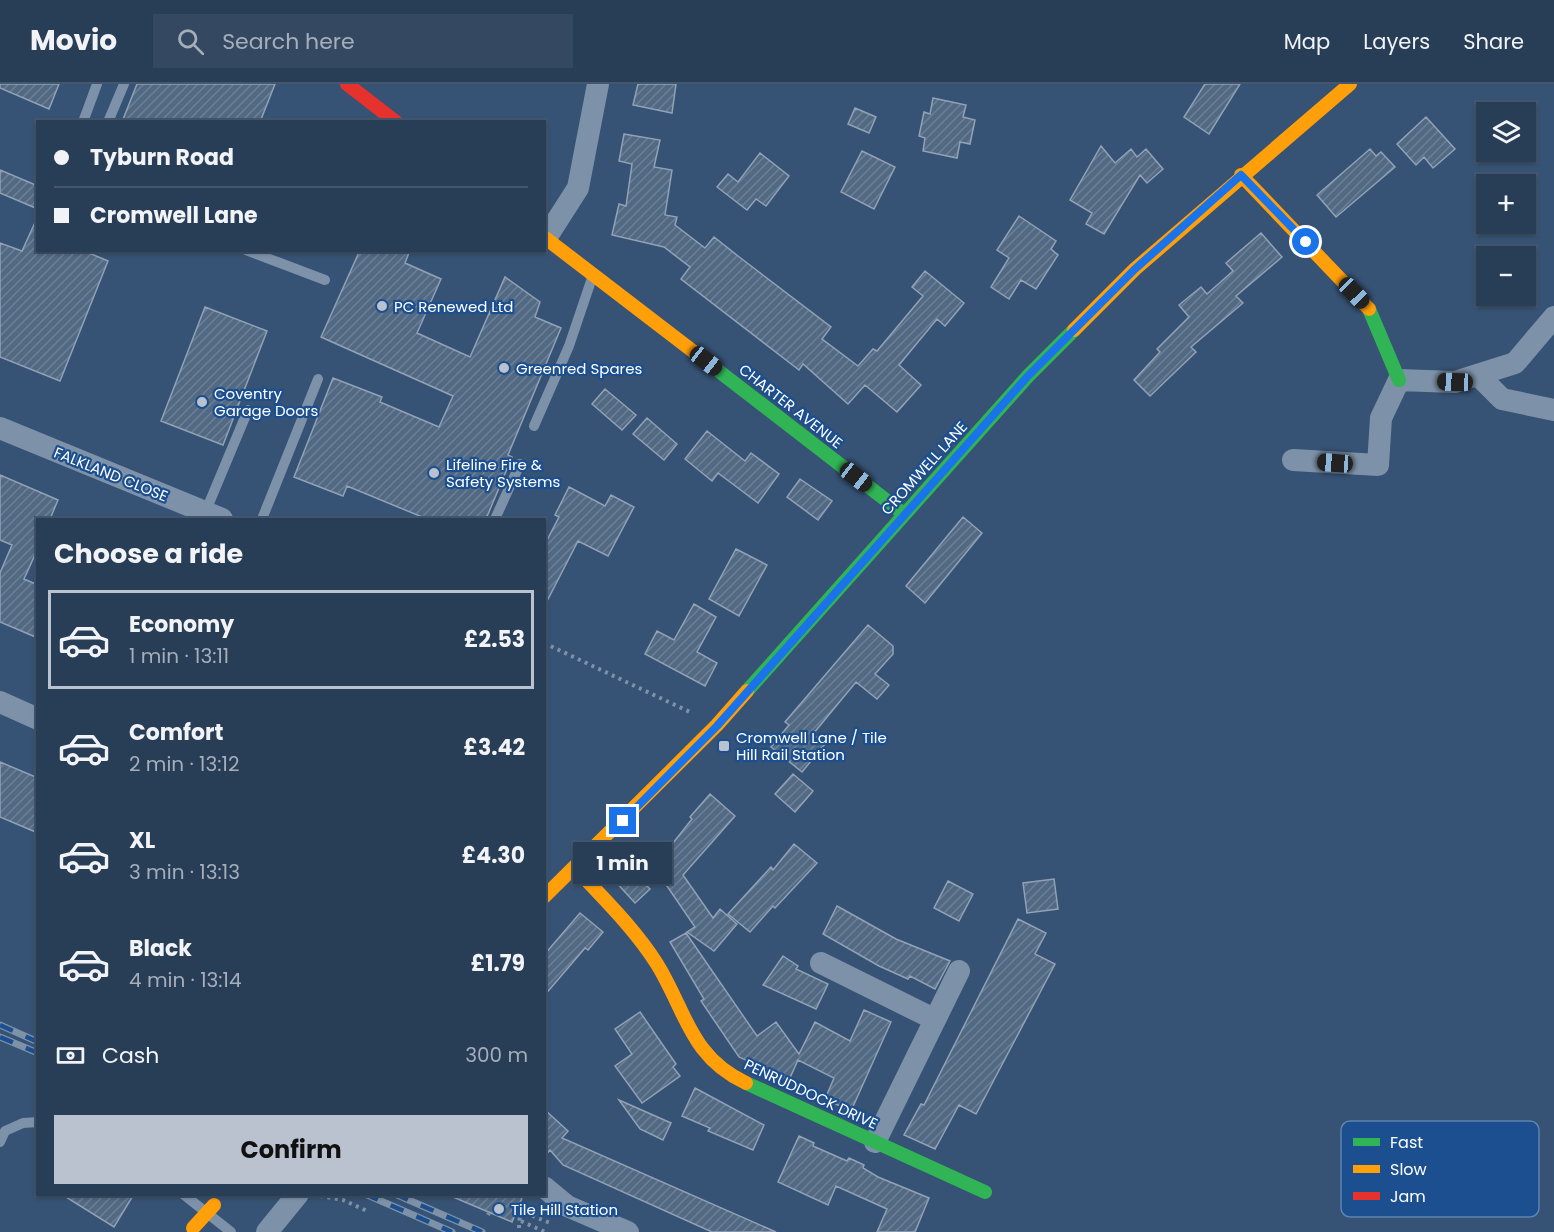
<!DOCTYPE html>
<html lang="en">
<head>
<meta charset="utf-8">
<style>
  :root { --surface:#283e57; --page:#344961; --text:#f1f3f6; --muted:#a5aeba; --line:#44576d; --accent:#b9c2ce }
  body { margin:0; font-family:Poppins,sans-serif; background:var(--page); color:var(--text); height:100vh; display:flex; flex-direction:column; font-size:22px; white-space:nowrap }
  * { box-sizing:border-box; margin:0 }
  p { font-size:20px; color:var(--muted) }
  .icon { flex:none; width:33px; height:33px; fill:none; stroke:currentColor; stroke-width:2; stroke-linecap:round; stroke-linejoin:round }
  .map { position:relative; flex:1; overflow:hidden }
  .side { position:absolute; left:36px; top:434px; width:510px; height:678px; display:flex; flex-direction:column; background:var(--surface); border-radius:0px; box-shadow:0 2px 4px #0004,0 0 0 2px var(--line) }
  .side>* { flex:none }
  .guide { position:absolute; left:36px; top:36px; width:510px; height:132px; border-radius:0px; box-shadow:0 2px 4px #0004,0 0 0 2px var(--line); display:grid; align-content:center; height:132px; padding:0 18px; background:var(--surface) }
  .controls { position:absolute; left:1476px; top:18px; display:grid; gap:12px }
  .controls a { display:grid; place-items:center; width:60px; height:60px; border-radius:0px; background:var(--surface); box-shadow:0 2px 4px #0004,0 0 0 2px var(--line); font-size:30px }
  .end { position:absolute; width:27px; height:27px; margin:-14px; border:8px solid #1a73e8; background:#fff; box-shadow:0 0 0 3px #fff }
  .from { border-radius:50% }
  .bubble { position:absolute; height:42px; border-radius:0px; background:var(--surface); box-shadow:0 2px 4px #0004,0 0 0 2px var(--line); font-size:20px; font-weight:700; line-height:42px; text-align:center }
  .car { position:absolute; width:18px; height:36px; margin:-18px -9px; border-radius:8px; box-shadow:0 0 4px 2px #0007; background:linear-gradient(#222 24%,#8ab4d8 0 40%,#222 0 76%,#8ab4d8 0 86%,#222 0) }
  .guide b { display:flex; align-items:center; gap:21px; height:57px; font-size:22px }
  .guide b+b { border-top:2px solid var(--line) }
  .guide i { width:15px; height:15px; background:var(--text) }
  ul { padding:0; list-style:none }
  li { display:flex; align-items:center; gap:18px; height:99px; margin:0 12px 9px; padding:0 6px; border:3px solid transparent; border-radius:0px }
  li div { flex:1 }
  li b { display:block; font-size:22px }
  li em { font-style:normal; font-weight:700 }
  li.on { border-color:var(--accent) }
  li>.icon { width:54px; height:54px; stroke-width:1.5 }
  h2 { padding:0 18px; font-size:27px; line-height:72px }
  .pay { display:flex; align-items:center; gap:15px; height:66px; padding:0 18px; font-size:22px }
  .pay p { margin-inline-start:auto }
  .cta { display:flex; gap:12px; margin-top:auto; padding:12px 18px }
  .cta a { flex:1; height:69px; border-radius:0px; background:var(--accent); color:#111; font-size:24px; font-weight:700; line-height:69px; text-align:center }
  header { display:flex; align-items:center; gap:36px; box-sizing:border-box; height:84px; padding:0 30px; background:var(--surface); border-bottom:2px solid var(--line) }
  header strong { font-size:28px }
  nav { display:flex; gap:33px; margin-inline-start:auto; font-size:21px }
  .search { width:420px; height:54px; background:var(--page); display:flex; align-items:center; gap:15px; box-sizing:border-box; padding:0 21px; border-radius:0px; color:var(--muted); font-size:22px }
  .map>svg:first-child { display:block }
  .building { fill:url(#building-hatch); stroke:#92a2b6; stroke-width:1.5 }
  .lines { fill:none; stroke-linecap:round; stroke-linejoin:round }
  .path { stroke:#7d92a8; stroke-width:4; stroke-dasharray:3 4.5; stroke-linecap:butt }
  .lane { stroke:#7d92a8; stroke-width:10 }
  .street { stroke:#7d92a8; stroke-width:22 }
  .fast { stroke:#30b455; stroke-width:14 }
  .slow { stroke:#ff9f0a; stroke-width:14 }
  .jam { stroke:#e5322d; stroke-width:14 }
  .rail-casing { stroke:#7e92a7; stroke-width:7 }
  .rail { stroke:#1b4f8f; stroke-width:4.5; stroke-dasharray:14; stroke-linecap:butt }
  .slow-bridge { stroke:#ff9f0a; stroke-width:14 }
  .route { stroke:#1a73e8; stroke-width:8 }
  .poi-dot { fill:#b9c2ce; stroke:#1b4f8f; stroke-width:2 }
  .labels { text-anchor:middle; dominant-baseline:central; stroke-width:4.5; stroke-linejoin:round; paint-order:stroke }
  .poi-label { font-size:15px; fill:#fff; stroke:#1b4f8f; text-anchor:start }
  .street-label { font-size:15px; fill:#fff; stroke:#1b4f8f }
  .key { fill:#1b4f8f; stroke:#5f84b1; stroke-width:1.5 }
  .key-label { font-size:16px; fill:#fff }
</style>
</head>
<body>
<header>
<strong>Movio</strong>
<div class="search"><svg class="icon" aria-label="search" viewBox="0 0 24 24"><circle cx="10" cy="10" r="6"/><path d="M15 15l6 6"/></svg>Search here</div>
<nav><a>Map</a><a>Layers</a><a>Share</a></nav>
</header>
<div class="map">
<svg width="1554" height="1148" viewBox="0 0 1554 1148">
  <defs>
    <pattern id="building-hatch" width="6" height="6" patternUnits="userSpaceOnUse" patternTransform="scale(1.5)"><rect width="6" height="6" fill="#526984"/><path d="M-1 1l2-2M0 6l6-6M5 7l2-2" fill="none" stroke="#6c8096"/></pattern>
  </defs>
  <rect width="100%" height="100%" fill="#365274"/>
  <!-- building -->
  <path class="building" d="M 0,0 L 59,0 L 49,25 L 0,4 Z
    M 137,0 L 275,0 L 260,38 L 122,38 Z
    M 638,0 L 676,0 L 672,29 L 633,21 Z
    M 1205,0 L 1240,0 L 1209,50 L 1184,33 Z
    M 933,14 L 966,21 L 963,33 L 975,36 L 970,60 L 960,58 L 957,74 L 923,67 L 925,54 L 919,52 L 924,28 L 930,30 Z
    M 855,24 L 876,33 L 869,49 L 848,40 Z
    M 1426,33 L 1455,65 L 1433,84 L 1424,73 L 1416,81 L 1397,60 Z
    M 624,50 L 660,56 L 654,83 L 672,86 L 665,131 L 677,133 L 675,141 L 705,164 L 714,153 L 738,172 L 831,243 L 822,255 L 858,282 L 873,265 L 877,267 L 923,212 L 912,203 L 925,187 L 964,219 L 945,242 L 937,235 L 899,281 L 921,301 L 897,328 L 865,301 L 848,320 L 803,280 L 799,286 L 681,195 L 690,183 L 664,163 L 612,151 L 619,120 L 626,122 L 632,80 L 619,77 Z
    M 1101,62 L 1115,79 L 1131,65 L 1137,73 L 1146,65 L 1163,85 L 1147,99 L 1140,91 L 1104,150 L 1086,140 L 1092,129 L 1070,116 Z
    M 1370,65 L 1376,72 L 1381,68 L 1395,83 L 1336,133 L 1317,111 Z
    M 862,67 L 895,83 L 874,125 L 841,108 Z
    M 760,69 L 789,92 L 766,122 L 756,115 L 747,126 L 717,103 L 728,90 L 738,98 Z
    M 0,86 L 38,102 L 38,125 L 0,109 Z
    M 38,132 L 38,166 L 82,166 L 108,177 L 60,297 L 0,273 L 0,159 L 22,167 Z
    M 1019,132 L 1056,157 L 1051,165 L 1058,171 L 1036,205 L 1021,196 L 1009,215 L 991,203 L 1009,174 L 997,166 Z
    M 1261,149 L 1282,173 L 1236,212 L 1243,219 L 1191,263 L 1196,268 L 1150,312 L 1134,296 L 1160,268 L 1157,265 L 1189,233 L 1179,221 L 1201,203 L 1207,210 L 1233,187 L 1226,179 Z
    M 360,166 L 410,166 L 405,179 L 441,195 L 417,249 L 470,273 L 505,193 L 540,218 L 535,233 L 561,244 L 508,371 L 512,373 L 486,435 L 427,435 L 347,402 L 343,412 L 294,393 L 333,294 L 382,313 L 380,318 L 439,343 L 453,312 L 321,253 Z
    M 205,223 L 267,247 L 223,361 L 161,337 Z
    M 605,305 L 636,331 L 622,346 L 592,320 Z
    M 647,334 L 677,360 L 664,376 L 633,350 Z
    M 707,347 L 745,377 L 751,369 L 779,390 L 758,419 L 718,389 L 712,397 L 685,375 Z
    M 0,391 L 58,416 L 50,435 L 38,435 L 38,464 L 24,495 L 38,501 L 38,554 L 0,538 L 0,489 L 12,461 L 0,456 Z
    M 800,395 L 832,417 L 818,436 L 787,413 Z
    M 569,403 L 605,422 L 611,411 L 634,423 L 608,472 L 578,457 L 544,523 L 544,462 L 559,433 L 555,431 Z
    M 963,433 L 982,449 L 925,519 L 906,502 Z
    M 736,465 L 767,481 L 739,532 L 709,515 Z
    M 694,520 L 716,533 L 697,568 L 717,579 L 705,602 L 645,570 L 657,547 L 674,556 Z
    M 868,541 L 893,562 L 893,570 L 875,590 L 889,601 L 877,615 L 856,598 L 813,650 L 825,660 L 802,688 L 771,663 L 789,641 L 785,638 Z
    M 0,678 L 38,694 L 38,749 L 0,733 Z
    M 793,690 L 813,707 L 795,728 L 775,710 Z
    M 710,710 L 735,732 L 683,791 L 713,834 L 720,825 L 737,840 L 714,867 L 687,848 L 695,843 L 654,783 L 692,735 L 690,733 Z
    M 794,760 L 817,779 L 775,824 L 773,822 L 750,848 L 728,830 L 771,783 L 773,786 Z
    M 628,783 L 650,805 L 635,819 L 614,796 Z
    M 1054,795 L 1058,825 L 1027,829 L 1023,799 Z
    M 948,797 L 973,810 L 959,837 L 934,824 Z
    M 837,822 L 896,855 L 950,877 L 935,905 L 910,892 L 908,895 L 879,882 L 823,850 Z
    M 580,829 L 603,848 L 588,866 L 585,864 L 544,912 L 544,871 Z
    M 1018,835 L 1046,849 L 1035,870 L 1055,880 L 976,1030 L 959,1021 L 935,1065 L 904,1051 L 921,1020 L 924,1021 Z
    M 686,849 L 757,952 L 776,938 L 799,970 L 815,938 L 850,957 L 864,926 L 891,938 L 851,1027 L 825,1015 L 834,994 L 798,976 L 789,996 L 739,973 L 701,917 L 704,915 L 670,858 Z
    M 783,872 L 798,882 L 796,885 L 828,900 L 816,925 L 763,901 Z
    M 640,928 L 676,980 L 673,983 L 680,992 L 642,1019 L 615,982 L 632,970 L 615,945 Z
    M 695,1004 L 764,1041 L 753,1066 L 708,1047 L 710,1044 L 682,1032 Z
    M 619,1016 L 671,1039 L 663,1056 L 640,1045 Z
    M 544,1025 L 568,1047 L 562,1054 L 776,1148 L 712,1148 L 563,1081 L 550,1066 L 544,1073 Z
    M 799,1052 L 814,1059 L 813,1062 L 847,1077 L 849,1074 L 864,1081 L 863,1084 L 878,1093 L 929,1114 L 915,1148 L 877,1148 L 887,1125 L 836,1102 L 828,1121 L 778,1098 Z
    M 61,1110 L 134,1110 L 114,1143 Z
    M 446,1110 L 513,1110 L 522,1114 L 512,1138 Z"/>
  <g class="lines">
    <!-- path -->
    <path class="path" d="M 544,559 L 692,629
      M 320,1112 L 343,1116 L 367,1127
      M 488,1131 L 489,1129
      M 521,1137 L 545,1148
      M 519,1144 L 520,1127 L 553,1140"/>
    <!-- lane -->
    <path class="lane" d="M 83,38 L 97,0
      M 108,38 L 124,0
      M 246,166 L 325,196
      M 534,342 L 569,262 L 592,194
      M 205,429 L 248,326
      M 262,435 L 318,295
      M 495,435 L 520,380
      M 0,1058 L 5,1047 L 23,1039 L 38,1038
      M 183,1110 L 231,1148"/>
    <!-- street -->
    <path class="street" d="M 546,154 L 578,104 L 598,0
      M 1478,291 L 1502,315 L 1554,326
      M 0,344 L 222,435
      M 1293,376 L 1378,381 L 1381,334 L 1399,296 L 1455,298 L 1515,279 L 1554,233
      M 0,618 L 38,635
      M 821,879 L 934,935
      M 875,1058 L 959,887
      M 544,1103 L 567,1122 L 628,1148
      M 267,1148 L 298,1110"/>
    <!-- fast -->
    <path class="fast" d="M 1369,225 L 1399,296
      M 694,268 L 904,430
      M 747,607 L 1028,292 L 1074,246
      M 746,999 L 985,1108"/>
    <!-- slow -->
    <path class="slow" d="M 1241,91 L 1369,225
      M 544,153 L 694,268
      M 1074,246 L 1135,185 L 1350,0
      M 576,785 C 604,815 635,845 657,880 C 686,927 690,973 746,999
      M 544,813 L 717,641 L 747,607"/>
    <!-- jam -->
    <path class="jam" d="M 347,0 L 396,38"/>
    <defs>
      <path id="rail" d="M 0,941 L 38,958
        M 0,953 L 38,969
        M 365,1110 L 452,1148
        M 395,1110 L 482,1148"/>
    </defs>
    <!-- rail casing -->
    <use href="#rail" class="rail-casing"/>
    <!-- rail -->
    <use href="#rail" class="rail"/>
    <!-- slow-bridge -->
    <path class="slow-bridge" d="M 193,1144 L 214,1121"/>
  </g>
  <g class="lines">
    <!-- route -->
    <path class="route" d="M 623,737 L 717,642 L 1028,292 L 1135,185 L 1241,91 L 1306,158"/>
  </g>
  <!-- markers -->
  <g class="poi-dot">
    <circle cx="382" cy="222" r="6"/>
    <circle cx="504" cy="284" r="6"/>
    <circle cx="202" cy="318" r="6"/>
    <circle cx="434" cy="389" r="6"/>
    <rect x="718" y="656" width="12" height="12" rx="3"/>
    <circle cx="499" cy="1125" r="6"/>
  </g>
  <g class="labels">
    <!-- poi labels -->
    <g class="poi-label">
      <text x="394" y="222">PC Renewed Ltd</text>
      <text x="516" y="284">Greenred Spares</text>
      <text x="214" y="309">Coventry<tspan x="214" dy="17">Garage Doors</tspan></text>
      <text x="446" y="380">Lifeline Fire &amp;<tspan x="446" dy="17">Safety Systems</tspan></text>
      <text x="736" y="653">Cromwell Lane / Tile<tspan x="736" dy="17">Hill Rail Station</tspan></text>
      <text x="511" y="1125">Tile Hill Station</text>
    </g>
    <!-- street labels -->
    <g class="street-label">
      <text transform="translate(791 322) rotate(38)">CHARTER AVENUE</text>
      <text transform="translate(924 384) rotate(-48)">CROMWELL LANE</text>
      <text transform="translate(111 390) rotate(22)">FALKLAND CLOSE</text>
      <text transform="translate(811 1010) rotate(25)">PENRUDDOCK DRIVE</text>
    </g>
  </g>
  <!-- legend -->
  <rect x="1341" y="1037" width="198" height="96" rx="9" class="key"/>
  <rect x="1353" y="1054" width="27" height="8" fill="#30b455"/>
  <rect x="1353" y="1081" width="27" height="8" fill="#ff9f0a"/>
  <rect x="1353" y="1108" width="27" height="8" fill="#e5322d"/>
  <g class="key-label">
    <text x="1390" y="1064">Fast</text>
    <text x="1390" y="1091">Slow</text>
    <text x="1390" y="1118">Jam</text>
  </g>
</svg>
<div class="controls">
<a><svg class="icon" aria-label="layers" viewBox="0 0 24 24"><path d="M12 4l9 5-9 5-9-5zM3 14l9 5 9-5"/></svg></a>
<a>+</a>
<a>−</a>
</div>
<i class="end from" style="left:1306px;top:158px"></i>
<i class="end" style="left:623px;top:737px"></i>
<div class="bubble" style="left:573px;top:758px;width:99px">1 min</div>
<i class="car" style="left:1354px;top:209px;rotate:136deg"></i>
<i class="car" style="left:706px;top:277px;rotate:128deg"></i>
<i class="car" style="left:1455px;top:298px;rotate:272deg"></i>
<i class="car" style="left:1335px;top:379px;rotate:274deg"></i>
<i class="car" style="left:856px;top:393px;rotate:128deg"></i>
<div class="guide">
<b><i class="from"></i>Tyburn Road</b>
<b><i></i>Cromwell Lane</b>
</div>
<section class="side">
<h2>Choose a ride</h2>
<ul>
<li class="on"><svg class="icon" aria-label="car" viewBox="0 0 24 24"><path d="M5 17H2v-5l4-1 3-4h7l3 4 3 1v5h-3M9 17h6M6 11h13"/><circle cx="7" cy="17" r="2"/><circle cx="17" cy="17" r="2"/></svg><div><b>Economy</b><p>1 min · 13:11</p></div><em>£2.53</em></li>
<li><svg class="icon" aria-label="car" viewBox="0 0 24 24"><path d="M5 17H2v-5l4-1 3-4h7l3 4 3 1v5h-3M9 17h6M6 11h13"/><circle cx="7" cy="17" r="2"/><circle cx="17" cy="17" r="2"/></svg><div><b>Comfort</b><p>2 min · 13:12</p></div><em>£3.42</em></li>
<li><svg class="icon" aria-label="car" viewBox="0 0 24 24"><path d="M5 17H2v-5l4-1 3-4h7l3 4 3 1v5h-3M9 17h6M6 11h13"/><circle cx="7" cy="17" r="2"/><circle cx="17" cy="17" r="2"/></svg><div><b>XL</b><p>3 min · 13:13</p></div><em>£4.30</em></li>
<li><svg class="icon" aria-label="car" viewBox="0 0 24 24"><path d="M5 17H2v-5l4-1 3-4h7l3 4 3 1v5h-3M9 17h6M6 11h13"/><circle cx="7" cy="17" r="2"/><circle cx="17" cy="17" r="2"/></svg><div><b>Black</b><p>4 min · 13:14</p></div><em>£1.79</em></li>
</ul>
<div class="pay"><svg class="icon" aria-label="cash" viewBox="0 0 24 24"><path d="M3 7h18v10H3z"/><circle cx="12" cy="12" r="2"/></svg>Cash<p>300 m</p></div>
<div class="cta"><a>Confirm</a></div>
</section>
</div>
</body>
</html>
